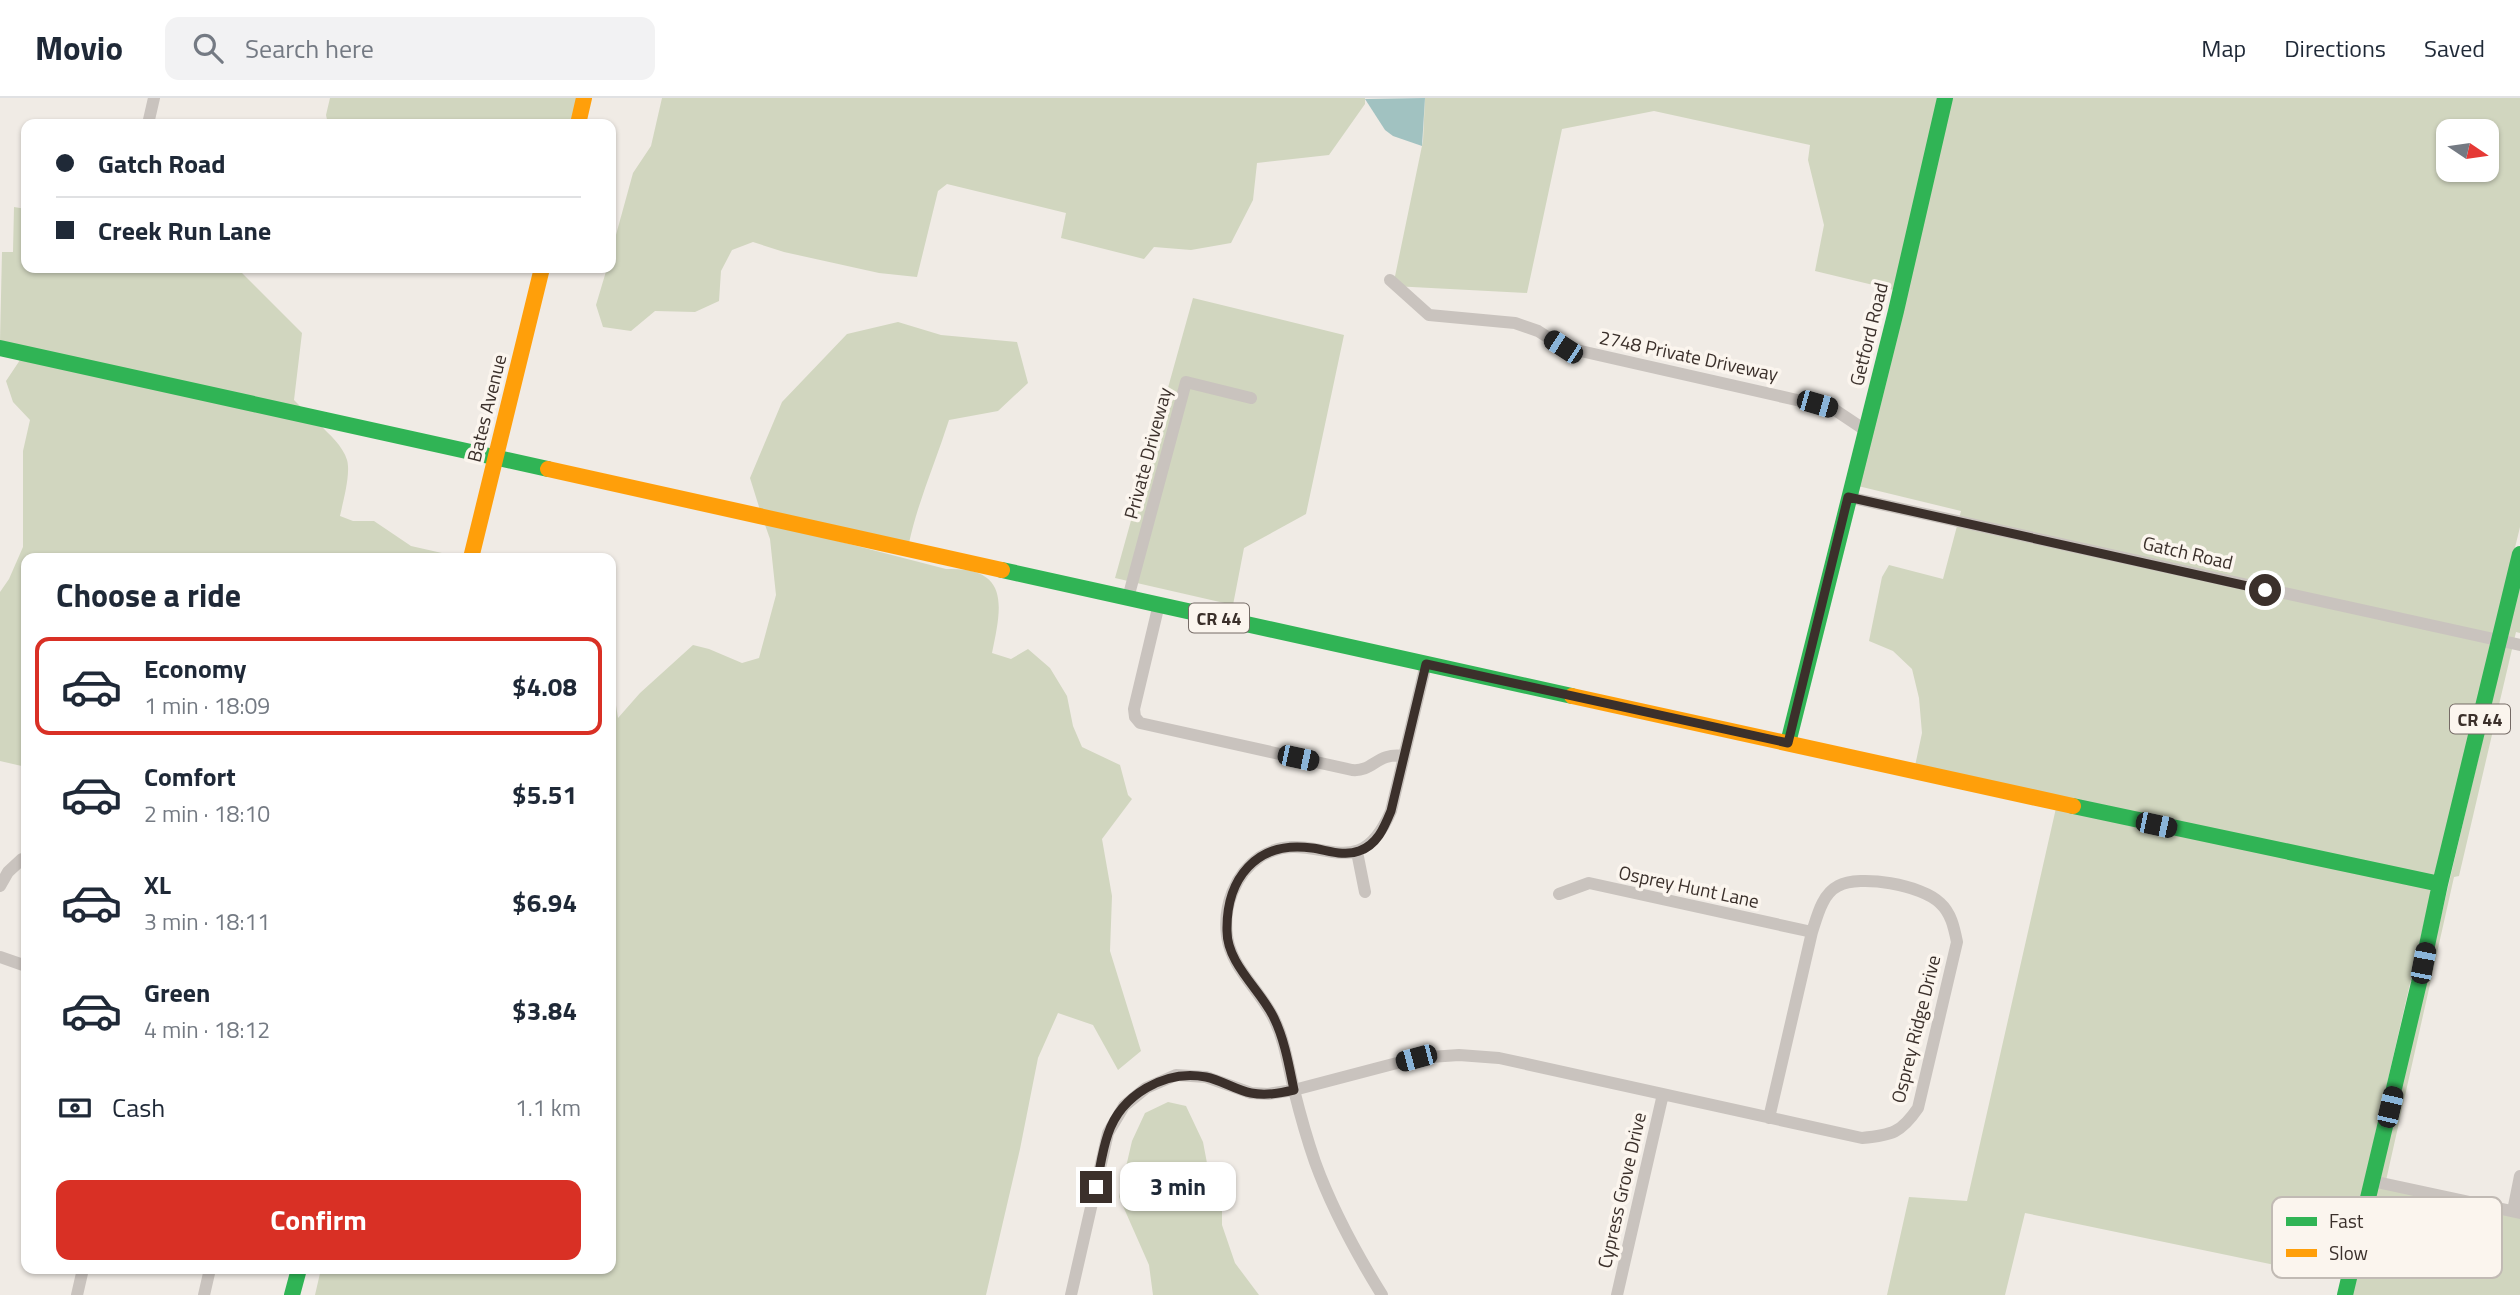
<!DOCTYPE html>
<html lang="en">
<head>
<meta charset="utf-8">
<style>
  :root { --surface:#fff; --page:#f2f2f3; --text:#1f2937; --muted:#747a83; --line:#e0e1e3; --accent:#d93025 }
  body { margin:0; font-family:"Titillium Web",sans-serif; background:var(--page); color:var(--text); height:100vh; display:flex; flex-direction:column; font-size:26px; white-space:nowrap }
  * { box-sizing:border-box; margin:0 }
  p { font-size:23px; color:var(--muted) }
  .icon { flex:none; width:38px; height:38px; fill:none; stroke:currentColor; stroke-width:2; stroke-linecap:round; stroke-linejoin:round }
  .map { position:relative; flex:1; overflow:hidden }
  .details { position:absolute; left:21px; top:455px; width:595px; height:721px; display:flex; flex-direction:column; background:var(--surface); border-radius:14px; box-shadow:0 2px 5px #0004 }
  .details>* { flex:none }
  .top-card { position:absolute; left:21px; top:21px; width:595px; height:154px; border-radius:14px; box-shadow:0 2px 5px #0004; display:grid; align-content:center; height:154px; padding:0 35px; background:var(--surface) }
  .needle { width:46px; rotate:103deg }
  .buttons { position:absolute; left:2436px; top:21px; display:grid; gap:14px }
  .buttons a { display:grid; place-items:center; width:63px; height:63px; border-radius:14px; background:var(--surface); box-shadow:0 2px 5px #0004; font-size:35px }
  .end { position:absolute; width:32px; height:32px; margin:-16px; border:9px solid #3b302b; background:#fff; box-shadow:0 0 0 4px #fff }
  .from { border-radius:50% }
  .bubble { position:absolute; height:49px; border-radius:14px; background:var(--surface); box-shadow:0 2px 5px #0004; font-size:23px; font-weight:700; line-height:49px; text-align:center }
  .car { position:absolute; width:21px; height:42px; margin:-21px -10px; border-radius:9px; box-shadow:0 0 5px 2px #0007; background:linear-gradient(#222 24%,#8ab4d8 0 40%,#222 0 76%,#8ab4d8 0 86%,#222 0) }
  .top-card b { display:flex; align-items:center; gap:24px; height:66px; font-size:26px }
  .top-card b+b { border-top:2px solid var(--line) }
  .top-card i { width:18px; height:18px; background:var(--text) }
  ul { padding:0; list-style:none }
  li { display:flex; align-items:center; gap:21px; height:98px; margin:0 14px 10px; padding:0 21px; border:4px solid transparent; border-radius:14px }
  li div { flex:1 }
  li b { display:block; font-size:26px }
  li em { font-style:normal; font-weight:700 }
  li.active { border-color:var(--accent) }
  li>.icon { width:63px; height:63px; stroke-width:1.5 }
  h2 { padding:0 35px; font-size:32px; line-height:84px }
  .pay { display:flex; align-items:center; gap:18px; height:77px; padding:0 35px; font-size:26px }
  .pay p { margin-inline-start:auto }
  .action { display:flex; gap:14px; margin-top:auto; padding:14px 35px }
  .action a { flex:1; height:80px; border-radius:14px; background:var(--accent); color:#fff; font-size:28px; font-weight:700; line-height:80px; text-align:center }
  header { display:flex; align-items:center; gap:42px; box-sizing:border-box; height:98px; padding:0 35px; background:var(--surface); border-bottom:2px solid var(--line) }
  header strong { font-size:33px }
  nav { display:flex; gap:38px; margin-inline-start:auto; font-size:24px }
  .search { width:490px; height:63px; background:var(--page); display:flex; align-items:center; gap:18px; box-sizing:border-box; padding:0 24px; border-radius:14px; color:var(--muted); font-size:26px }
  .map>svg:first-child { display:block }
  .green { fill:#d1d6bf; fill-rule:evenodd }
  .water { fill:#a1c2c1 }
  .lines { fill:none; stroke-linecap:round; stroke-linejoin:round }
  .street { stroke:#c9c3be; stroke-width:12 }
  .fast { stroke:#30b455; stroke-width:16 }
  .slow { stroke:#ff9f0a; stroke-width:16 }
  .route { stroke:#3b302b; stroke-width:9 }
  .labels { text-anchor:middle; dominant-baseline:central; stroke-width:7; stroke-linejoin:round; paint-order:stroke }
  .shield { fill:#fbf5ee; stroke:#756b66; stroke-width:2 }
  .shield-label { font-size:18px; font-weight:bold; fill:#3b302b }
  .street-label { font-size:19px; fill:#3b302b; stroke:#fbf5ee }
  .key { fill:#fbf5ee; stroke:#c1bab4; stroke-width:2 }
  .key-label { font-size:19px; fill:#3b302b }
</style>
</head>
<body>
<header>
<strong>Movio</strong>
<div class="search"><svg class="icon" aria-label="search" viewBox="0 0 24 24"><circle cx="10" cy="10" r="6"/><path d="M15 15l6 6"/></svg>Search here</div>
<nav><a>Map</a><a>Directions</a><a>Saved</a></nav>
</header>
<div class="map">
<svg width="2520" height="1197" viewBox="0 0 2520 1197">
  <rect width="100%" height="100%" fill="#f0ebe5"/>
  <!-- green -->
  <path class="green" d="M 330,0 L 578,0 L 571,26 L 328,26 L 326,17 Z
    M 662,0 L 1365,0 L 1365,6 L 1329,57 L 1257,65 L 1253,102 L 1231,145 L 1191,152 L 1154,149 L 1144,161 L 1061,140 L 1066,115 L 947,86 L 938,93 L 917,179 L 879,175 L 784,154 L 753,144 L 732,152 L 721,173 L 719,203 L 695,214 L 655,213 L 631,233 L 603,229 L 596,207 L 607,170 L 611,170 L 611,155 L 633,75 L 651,48 Z
    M 1425,0 L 1939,0 L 1894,192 L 1815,173 L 1824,127 L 1808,62 L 1810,47 L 1654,13 L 1562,31 L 1527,195 L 1393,188 L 1423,43 Z
    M 1952,0 L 2520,0 L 2520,429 L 2435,779 L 1915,668 L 1922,635 L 1919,600 L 1912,571 L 1893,553 L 1869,543 L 1882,479 L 1889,467 L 1943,481 L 1961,413 L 1858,388 ZM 2448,33 L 2487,33 L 2487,72 L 2448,72 Z
    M 14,109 L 26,111 L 26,170 L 237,170 L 302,235 L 294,302 L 303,311 L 0,243 L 2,154 L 13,154 Z
    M 1193,200 L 1344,237 L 1306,416 L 1244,450 L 1233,507 L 1115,480 Z
    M 898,224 L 941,237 L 1017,244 L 1028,285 L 998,313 L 949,322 C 936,363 918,403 909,445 L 760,412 L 750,380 L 782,304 L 847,236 Z
    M 20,262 L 319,326 C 329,336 343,348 347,362 C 351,375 343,404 340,418 L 353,423 L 374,423 L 411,448 L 464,460 L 26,460 L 26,669 L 0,663 L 0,494 L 9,481 L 23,449 L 23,353 L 30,322 L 13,304 L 6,283 Z
    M 764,424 L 946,471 C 1010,469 1002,507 992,555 L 1011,561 L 1028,551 L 1050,570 L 1067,598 L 1073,628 L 1082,649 L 1120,667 L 1128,697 L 1132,701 L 1102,741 L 1112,798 L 1110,853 L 1141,953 L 1118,972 L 1093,927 L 1058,915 L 1038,960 L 1020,1051 L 986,1197 L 315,1197 L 321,1171 L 611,1171 L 611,575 L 618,620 L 640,595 L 693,547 L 709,551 L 742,565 L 759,560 L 776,497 L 770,441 Z
    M 2520,483 L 2520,535 L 2516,534 L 2459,778 L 2454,779 L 2385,1087 L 2520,1115 L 2520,1197 L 2352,1197 Z
    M 2056,710 L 2432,790 L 2342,1181 L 2025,1115 L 2005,1197 L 1887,1197 L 1909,1099 L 1967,1103 Z
    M 1168,1004 L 1186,1008 L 1203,1044 L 1210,1081 L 1222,1097 L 1222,1127 L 1235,1165 L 1259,1197 L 1153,1197 L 1149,1167 L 1119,1099 L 1132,1043 L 1145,1015 Z"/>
  <!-- water -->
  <path class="water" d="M 1425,0 L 1422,48 L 1393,38 L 1385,32 L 1365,1 Z"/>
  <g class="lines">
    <!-- street -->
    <path class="street" d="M 148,26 L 154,0
      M 1390,182 L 1429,217 L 1515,225 L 1538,233 L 1563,249 L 1832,310 L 1865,332
      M 1848,399 L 2520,547
      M 1128,500 L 1186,284 L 1251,300
      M 1159,506 L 1134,611 L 1135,619 L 1140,625 L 1352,672 C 1374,674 1376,654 1404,658
      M 1357,754 L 1365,794
      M 0,788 L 8,774 L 22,761
      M 1559,796 L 1589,785 L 1812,834
      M 0,859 L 26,868
      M 2372,1083 L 2520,1115
      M 2513,1113 L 2520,1078
      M 77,1197 L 83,1171
      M 204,1197 L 210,1171
      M 1071,1197 L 1108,1035 L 1124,1008 L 1146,990 L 1176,977 L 1206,979 L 1251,995 L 1268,996 L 1294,992 L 1416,960 L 1459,957 L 1499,960 L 1862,1040 C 1892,1037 1901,1035 1918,1010 L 1957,844 C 1954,829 1951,815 1940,805 C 1922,787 1860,776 1838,788 C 1822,796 1817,819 1812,834 L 1769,1020
      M 1382,1197 C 1356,1155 1332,1111 1315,1064 C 1307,1041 1300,1016 1294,992 C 1288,968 1285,943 1274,921 C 1261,893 1231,870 1227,838 C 1223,808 1235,776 1260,759 C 1314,725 1356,795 1391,713 L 1426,566
      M 1617,1197 L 1663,996"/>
    <!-- fast -->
    <path class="fast" d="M 0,250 L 548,371
      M 1002,472 L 1572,598
      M 1788,645 L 1896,213 L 1945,0
      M 2073,708 L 2440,786 L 2520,456
      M 292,1197 L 299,1171
      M 2345,1197 L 2419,885 L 2440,786"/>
    <!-- slow -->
    <path class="slow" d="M 578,26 L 584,0
      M 548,371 L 1002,472
      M 471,460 L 542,170
      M 1572,598 L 2073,708"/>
  </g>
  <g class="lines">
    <!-- route -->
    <path class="route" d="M 1096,1089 C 1100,1071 1102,1053 1108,1036 C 1121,997 1165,971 1206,979 C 1221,982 1236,992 1251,995 C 1266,998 1280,995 1294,992 C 1289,968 1285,943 1274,920 C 1261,892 1227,866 1227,833 C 1226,781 1256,742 1312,750 C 1327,752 1344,759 1359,753 C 1377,747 1384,730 1391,713 L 1426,566 L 1788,645 L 1848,399 L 2265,492"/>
  </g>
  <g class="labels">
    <!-- shield labels -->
    <g class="shield">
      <rect x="1189" y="505.5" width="60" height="29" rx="5"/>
      <rect x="2450" y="606.5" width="60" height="29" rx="5"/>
    </g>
    <g class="shield-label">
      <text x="1219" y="520">CR 44</text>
      <text x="2480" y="621">CR 44</text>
    </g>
    <!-- street labels -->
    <g class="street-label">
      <text transform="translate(1868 236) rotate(-76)">Getford Road</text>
      <text transform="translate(1689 257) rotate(12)">2748 Private Driveway</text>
      <text transform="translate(486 310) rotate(-76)">Bates Avenue</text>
      <text transform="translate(1147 355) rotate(-75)">Private Driveway</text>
      <text transform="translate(2188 454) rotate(13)">Gatch Road</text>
      <text transform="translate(1689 788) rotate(12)">Osprey Hunt Lane</text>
      <text transform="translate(1915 931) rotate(-76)">Osprey Ridge Drive</text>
      <text transform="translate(1621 1092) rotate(-77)">Cypress Grove Drive</text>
    </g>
  </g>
  <!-- legend -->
  <rect x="2272" y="1099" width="230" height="81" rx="10" class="key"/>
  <rect x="2286" y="1119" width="31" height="9" fill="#30b455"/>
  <rect x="2286" y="1151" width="31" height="8" fill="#ff9f0a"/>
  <g class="key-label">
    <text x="2329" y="1130">Fast</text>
    <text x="2329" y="1162">Slow</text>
  </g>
</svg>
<div class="buttons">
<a><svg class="needle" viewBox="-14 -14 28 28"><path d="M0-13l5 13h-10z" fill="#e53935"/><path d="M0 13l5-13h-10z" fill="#747a83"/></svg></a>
</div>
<i class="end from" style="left:2265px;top:492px"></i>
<i class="end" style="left:1096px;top:1089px"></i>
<div class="bubble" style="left:1120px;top:1064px;width:116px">3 min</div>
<i class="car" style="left:1563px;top:249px;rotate:303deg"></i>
<i class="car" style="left:1817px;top:306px;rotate:106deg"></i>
<i class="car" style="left:1298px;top:660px;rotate:102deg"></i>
<i class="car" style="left:2156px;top:727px;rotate:102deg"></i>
<i class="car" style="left:2423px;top:865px;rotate:11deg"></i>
<i class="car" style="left:1416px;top:960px;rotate:255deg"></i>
<i class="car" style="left:2390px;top:1009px;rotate:13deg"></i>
<div class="top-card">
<b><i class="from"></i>Gatch Road</b>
<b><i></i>Creek Run Lane</b>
</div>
<section class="details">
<h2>Choose a ride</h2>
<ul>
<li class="active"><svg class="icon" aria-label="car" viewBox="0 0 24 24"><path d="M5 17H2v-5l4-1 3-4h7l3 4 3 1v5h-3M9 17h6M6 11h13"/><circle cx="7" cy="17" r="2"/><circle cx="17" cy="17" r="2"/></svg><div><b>Economy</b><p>1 min · 18:09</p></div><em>$4.08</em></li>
<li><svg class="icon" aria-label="car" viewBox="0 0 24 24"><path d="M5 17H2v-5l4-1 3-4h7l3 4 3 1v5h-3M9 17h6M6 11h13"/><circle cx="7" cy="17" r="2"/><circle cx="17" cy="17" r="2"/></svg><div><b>Comfort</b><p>2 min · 18:10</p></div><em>$5.51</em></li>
<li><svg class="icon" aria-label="car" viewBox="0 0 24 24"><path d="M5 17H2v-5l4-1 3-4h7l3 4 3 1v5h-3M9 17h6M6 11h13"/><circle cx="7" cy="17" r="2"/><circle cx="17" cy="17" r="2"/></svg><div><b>XL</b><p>3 min · 18:11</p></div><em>$6.94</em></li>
<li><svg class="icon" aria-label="car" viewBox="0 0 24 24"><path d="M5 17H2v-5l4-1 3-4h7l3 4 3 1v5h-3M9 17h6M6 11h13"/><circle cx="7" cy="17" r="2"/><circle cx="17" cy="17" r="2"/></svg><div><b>Green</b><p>4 min · 18:12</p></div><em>$3.84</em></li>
</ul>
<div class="pay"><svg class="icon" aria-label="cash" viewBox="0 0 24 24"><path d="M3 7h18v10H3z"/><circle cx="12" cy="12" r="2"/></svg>Cash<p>1.1 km</p></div>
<div class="action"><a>Confirm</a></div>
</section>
</div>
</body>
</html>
